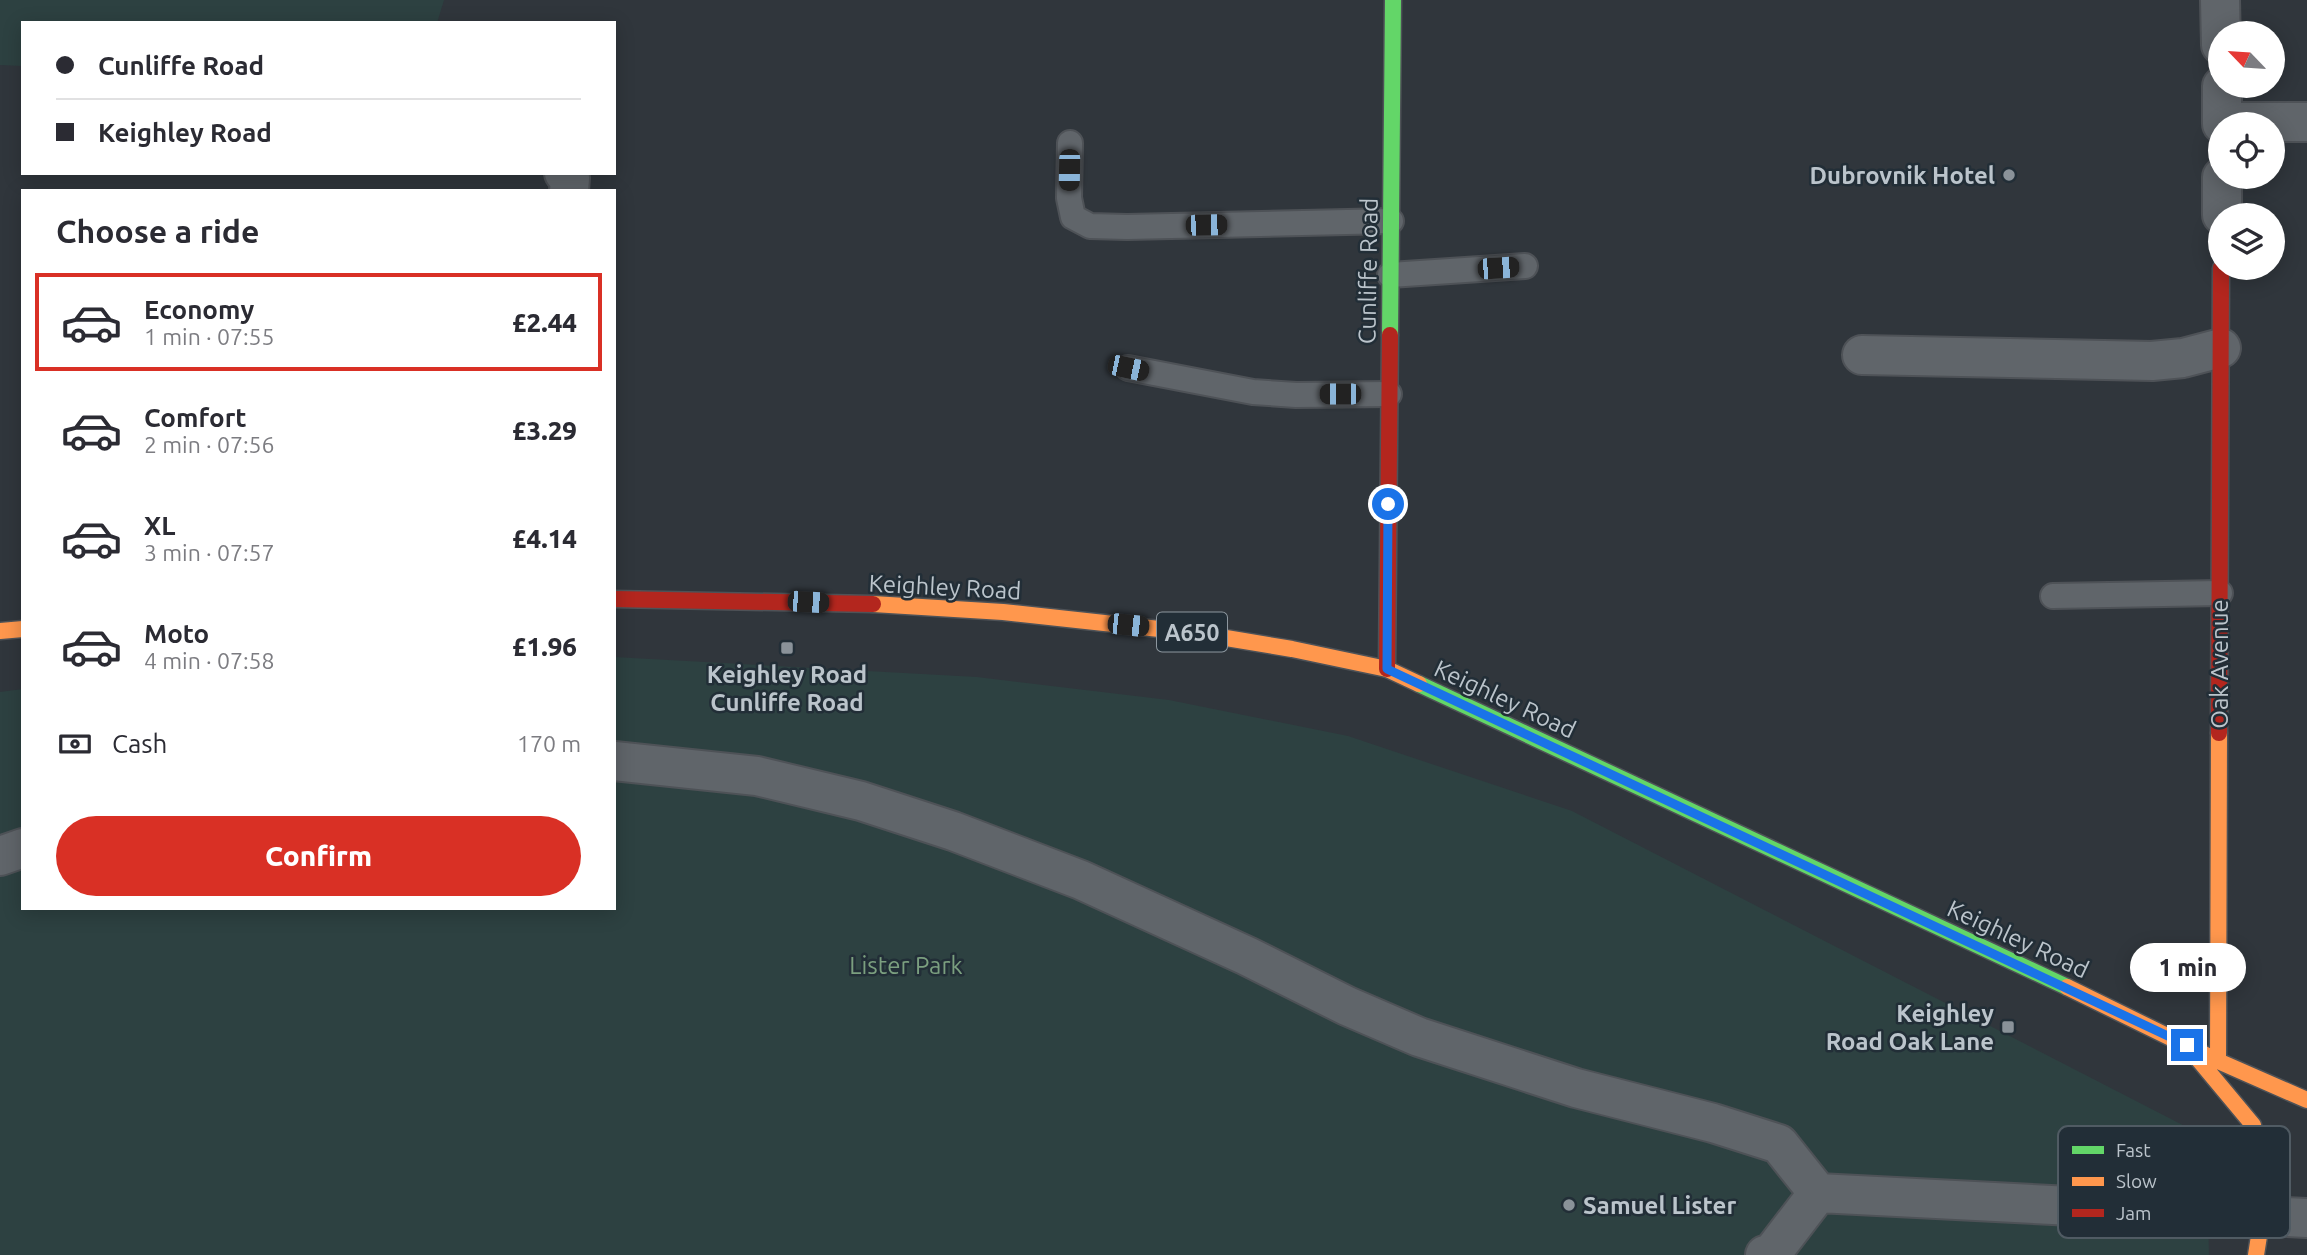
<!DOCTYPE html>
<html lang="en">
<head>
<meta charset="utf-8">
<style>
  :root { --surface:#fff; --page:#f7f7f7; --text:#2b2b33; --muted:#7c7c81; --line:#e1e1e2; --accent:#d93025 }
  body { margin:0; font-family:Ubuntu,sans-serif; background:var(--page); color:var(--text); height:100vh; display:flex; flex-direction:column; font-size:26px; white-space:nowrap }
  * { box-sizing:border-box; margin:0 }
  p { font-size:23px; color:var(--muted) }
  .icon { flex:none; width:38px; height:38px; fill:none; stroke:currentColor; stroke-width:2; stroke-linecap:round; stroke-linejoin:round }
  .map { position:relative; flex:1; overflow:hidden }
  .sheet { position:absolute; left:21px; top:189px; width:595px; height:721px; display:flex; flex-direction:column; background:var(--surface); border-radius:0px; box-shadow:0 4px 18px #0003 }
  .sheet>* { flex:none }
  .guide { position:absolute; left:21px; top:21px; width:595px; height:154px; border-radius:0px; box-shadow:0 4px 18px #0003; display:grid; align-content:center; height:154px; padding:0 35px; background:var(--surface) }
  .needle { width:46px; rotate:295deg }
  .fabs { position:absolute; left:2208px; top:21px; display:grid; gap:14px }
  .fabs a { display:grid; place-items:center; width:77px; height:77px; border-radius:50%; background:var(--surface); box-shadow:0 4px 18px #0003; font-size:35px }
  .end { position:absolute; width:32px; height:32px; margin:-16px; border:9px solid #1a73e8; background:#fff; box-shadow:0 0 0 4px #fff }
  .from { border-radius:50% }
  .bubble { position:absolute; height:49px; border-radius:24px; background:var(--surface); box-shadow:0 4px 18px #0003; font-size:23px; font-weight:800; line-height:49px; text-align:center }
  .car { position:absolute; width:21px; height:42px; margin:-21px -10px; border-radius:9px; box-shadow:0 0 5px 2px #0007; background:linear-gradient(#222 24%,#8ab4d8 0 40%,#222 0 76%,#8ab4d8 0 86%,#222 0) }
  .guide b { display:flex; align-items:center; gap:24px; height:66px; font-size:26px }
  .guide b+b { border-top:2px solid var(--line) }
  .guide i { width:18px; height:18px; background:var(--text) }
  ul { padding:0; list-style:none }
  li { display:flex; align-items:center; gap:21px; height:98px; margin:0 14px 10px; padding:0 21px; border:4px solid transparent; border-radius:0px }
  li div { flex:1 }
  li b { display:block; font-size:26px }
  li em { font-style:normal; font-weight:800 }
  li.selected { border-color:var(--accent) }
  li>.icon { width:63px; height:63px; stroke-width:1.5 }
  h2 { padding:0 35px; font-size:32px; line-height:84px }
  .pay { display:flex; align-items:center; gap:18px; height:77px; padding:0 35px; font-size:26px }
  .pay p { margin-inline-start:auto }
  .primary-button { display:flex; gap:14px; margin-top:auto; padding:14px 35px }
  .primary-button a { flex:1; height:80px; border-radius:42px; background:var(--accent); color:#fff; font-size:28px; font-weight:800; line-height:80px; text-align:center }
  .map>svg:first-child { display:block }
  .green { fill:#2d4141 }
  .lines { fill:none; stroke-linecap:round; stroke-linejoin:round }
  .lane-casing { stroke:#4e5257; stroke-width:28 }
  .street-casing { stroke:#4e5257; stroke-width:42 }
  .fast-casing { stroke:#4e5257; stroke-width:19 }
  .slow-casing { stroke:#4e5257; stroke-width:19 }
  .jam-casing { stroke:#4e5257; stroke-width:19 }
  .lane { stroke:#60656a; stroke-width:24 }
  .street { stroke:#60656a; stroke-width:38 }
  .fast { stroke:#63d668; stroke-width:16 }
  .slow { stroke:#ff974d; stroke-width:16 }
  .jam { stroke:#b3261e; stroke-width:16 }
  .route { stroke:#1a73e8; stroke-width:9 }
  .poi-dot { fill:#8a9299; stroke:#222e37; stroke-width:2.5 }
  .labels { text-anchor:middle; dominant-baseline:central; stroke-width:5; stroke-linejoin:round; paint-order:stroke }
  .shield { fill:#222e37; stroke:#8d979f; stroke-width:2 }
  .shield-label { font-size:23px; font-weight:bold; fill:#bbc4cb }
  .poi-label { font-size:24px; font-weight:bold; fill:#bbc4cb; stroke:#222e37; text-anchor:end }
  .street-label { font-size:24px; fill:#bbc4cb; stroke:#222e37 }
  .park-label { font-size:24px; fill:#7b9f7f; stroke:#222e37 }
  .key { fill:#222e37; stroke:#505b63; stroke-width:2 }
  .key-label { font-size:19px; fill:#bbc4cb }
</style>
</head>
<body>
<div class="map">
<svg width="2307" height="1255" viewBox="0 0 2307 1255">
  <rect width="100%" height="100%" fill="#30363c"/>
  <!-- green -->
  <path class="green" d="M 0,0 L 444,0 L 437,23 L 23,23 L 23,66 L 0,65 Z
    M 614,657 L 977,677 L 1169,700 L 1348,736 L 1572,811 L 2206,1137 L 2209,1255 L 0,1255 L 0,692 L 23,689 L 23,908 L 614,908 Z"/>
  <g class="lines">
    <defs>
      <path id="lane" d="M 1070,143 L 1069,198 L 1073,217 L 1090,226 L 1127,227 L 1391,221
        M 1390,275 L 1525,266
        M 1128,368 L 1253,392 L 1296,395 L 1389,394
        M 2053,596 L 2220,593"/>
      <path id="street" d="M 2220,0 L 2221,45
        M 2222,86 L 2222,124
        M 2222,122 L 2307,122
        M 564,173 L 570,178 L 569,191
        M 2222,215 L 2222,177
        M 1862,355 L 2152,361 L 2183,358 L 2221,348
        M 614,761 L 757,776 L 861,801 L 953,831 L 1081,880 L 1247,956 L 1347,1006 L 1419,1037 L 1576,1088 L 1713,1123 L 1779,1144 L 1818,1193 L 1772,1253 L 1765,1255
        M 0,856 L 23,848
        M 1818,1193 L 2307,1218"/>
      <path id="fast" d="M 1390,335 L 1393,0
        M 1419,684 L 2067,987"/>
      <path id="slow" d="M 873,604 L 1003,612 L 1196,633 L 1292,649 L 1387,669 L 1419,684
        M 0,631 L 23,629
        M 2067,987 L 2218,1061 L 2307,1100
        M 2193,1053 L 2253,1125 L 2266,1192 L 2256,1255
        M 2218,1061 L 2219,733"/>
      <path id="jam" d="M 614,599 L 873,604
        M 1387,669 L 1390,335
        M 2219,733 L 2221,268"/>
    </defs>
    <!-- lane casing -->
    <use href="#lane" class="lane-casing"/>
    <!-- street casing -->
    <use href="#street" class="street-casing"/>
    <!-- fast casing -->
    <use href="#fast" class="fast-casing"/>
    <!-- slow casing -->
    <use href="#slow" class="slow-casing"/>
    <!-- jam casing -->
    <use href="#jam" class="jam-casing"/>
    <!-- lane -->
    <use href="#lane" class="lane"/>
    <!-- street -->
    <use href="#street" class="street"/>
    <!-- fast -->
    <use href="#fast" class="fast"/>
    <!-- slow -->
    <use href="#slow" class="slow"/>
    <!-- jam -->
    <use href="#jam" class="jam"/>
  </g>
  <g class="lines">
    <!-- route -->
    <path class="route" d="M 1388,504 L 1387,669 L 2187,1045"/>
  </g>
  <!-- markers -->
  <g class="poi-dot">
    <circle cx="2009" cy="175" r="7"/>
    <rect x="780" y="641" width="14" height="14" rx="3.5"/>
    <rect x="2001" y="1020" width="14" height="14" rx="3.5"/>
    <circle cx="1569" cy="1205" r="7"/>
  </g>
  <g class="labels">
    <!-- shield labels -->
    <rect class="shield" x="1157" y="612.5" width="70" height="39" rx="5"/>
    <g class="shield-label">
      <text x="1192" y="632">A650</text>
    </g>
    <!-- poi labels -->
    <g class="poi-label">
      <text x="1995" y="175">Dubrovnik Hotel</text>
      <text x="787" y="674" text-anchor="middle">Keighley Road<tspan x="787" dy="28">Cunliffe Road</tspan></text>
      <text x="1994" y="1013">Keighley<tspan x="1994" dy="28">Road Oak Lane</tspan></text>
      <text x="1583" y="1205" text-anchor="start">Samuel Lister</text>
    </g>
    <!-- street labels -->
    <g class="street-label">
      <text transform="translate(1368 271) rotate(-89)">Cunliffe Road</text>
      <text transform="translate(945 587) rotate(3)">Keighley Road</text>
      <text transform="translate(2219 664) rotate(-90)">Oak Avenue</text>
      <text transform="translate(1505 699) rotate(25)">Keighley Road</text>
      <text transform="translate(2018 939) rotate(25)">Keighley Road</text>
    </g>
    <!-- park labels -->
    <g class="park-label">
      <text x="906" y="965">Lister Park</text>
    </g>
  </g>
  <!-- legend -->
  <rect x="2058" y="1126" width="232" height="112" rx="10" class="key"/>
  <rect x="2072" y="1146" width="32" height="8" fill="#63d668"/>
  <rect x="2072" y="1177" width="32" height="9" fill="#ff974d"/>
  <rect x="2072" y="1209" width="32" height="8" fill="#b3261e"/>
  <g class="key-label">
    <text x="2116" y="1157">Fast</text>
    <text x="2116" y="1188">Slow</text>
    <text x="2116" y="1220">Jam</text>
  </g>
</svg>
<div class="fabs">
<a><svg class="needle" viewBox="-14 -14 28 28"><path d="M0-13l5 13h-10z" fill="#e53935"/><path d="M0 13l5-13h-10z" fill="#7c7c81"/></svg></a>
<a><svg class="icon" aria-label="locate" viewBox="0 0 24 24"><circle cx="12" cy="12" r="6"/><path d="M12 2v4M12 18v4M2 12h4M18 12h4"/></svg></a>
<a><svg class="icon" aria-label="layers" viewBox="0 0 24 24"><path d="M12 4l9 5-9 5-9-5zM3 14l9 5 9-5"/></svg></a>
</div>
<i class="end from" style="left:1388px;top:504px"></i>
<i class="end" style="left:2187px;top:1045px"></i>
<div class="bubble" style="left:2130px;top:943px;width:116px">1 min</div>
<i class="car" style="left:1069px;top:170px;rotate:181deg"></i>
<i class="car" style="left:1206px;top:225px;rotate:89deg"></i>
<i class="car" style="left:1498px;top:268px;rotate:86deg"></i>
<i class="car" style="left:1128px;top:368px;rotate:102deg"></i>
<i class="car" style="left:1340px;top:394px;rotate:270deg"></i>
<i class="car" style="left:808px;top:602px;rotate:93deg"></i>
<i class="car" style="left:1128px;top:625px;rotate:96deg"></i>
<div class="guide">
<b><i class="from"></i>Cunliffe Road</b>
<b><i></i>Keighley Road</b>
</div>
<section class="sheet">
<h2>Choose a ride</h2>
<ul>
<li class="selected"><svg class="icon" aria-label="car" viewBox="0 0 24 24"><path d="M5 17H2v-5l4-1 3-4h7l3 4 3 1v5h-3M9 17h6M6 11h13"/><circle cx="7" cy="17" r="2"/><circle cx="17" cy="17" r="2"/></svg><div><b>Economy</b><p>1 min · 07:55</p></div><em>£2.44</em></li>
<li><svg class="icon" aria-label="car" viewBox="0 0 24 24"><path d="M5 17H2v-5l4-1 3-4h7l3 4 3 1v5h-3M9 17h6M6 11h13"/><circle cx="7" cy="17" r="2"/><circle cx="17" cy="17" r="2"/></svg><div><b>Comfort</b><p>2 min · 07:56</p></div><em>£3.29</em></li>
<li><svg class="icon" aria-label="car" viewBox="0 0 24 24"><path d="M5 17H2v-5l4-1 3-4h7l3 4 3 1v5h-3M9 17h6M6 11h13"/><circle cx="7" cy="17" r="2"/><circle cx="17" cy="17" r="2"/></svg><div><b>XL</b><p>3 min · 07:57</p></div><em>£4.14</em></li>
<li><svg class="icon" aria-label="car" viewBox="0 0 24 24"><path d="M5 17H2v-5l4-1 3-4h7l3 4 3 1v5h-3M9 17h6M6 11h13"/><circle cx="7" cy="17" r="2"/><circle cx="17" cy="17" r="2"/></svg><div><b>Moto</b><p>4 min · 07:58</p></div><em>£1.96</em></li>
</ul>
<div class="pay"><svg class="icon" aria-label="cash" viewBox="0 0 24 24"><path d="M3 7h18v10H3z"/><circle cx="12" cy="12" r="2"/></svg>Cash<p>170 m</p></div>
<div class="primary-button"><a>Confirm</a></div>
</section>
</div>
</body>
</html>
